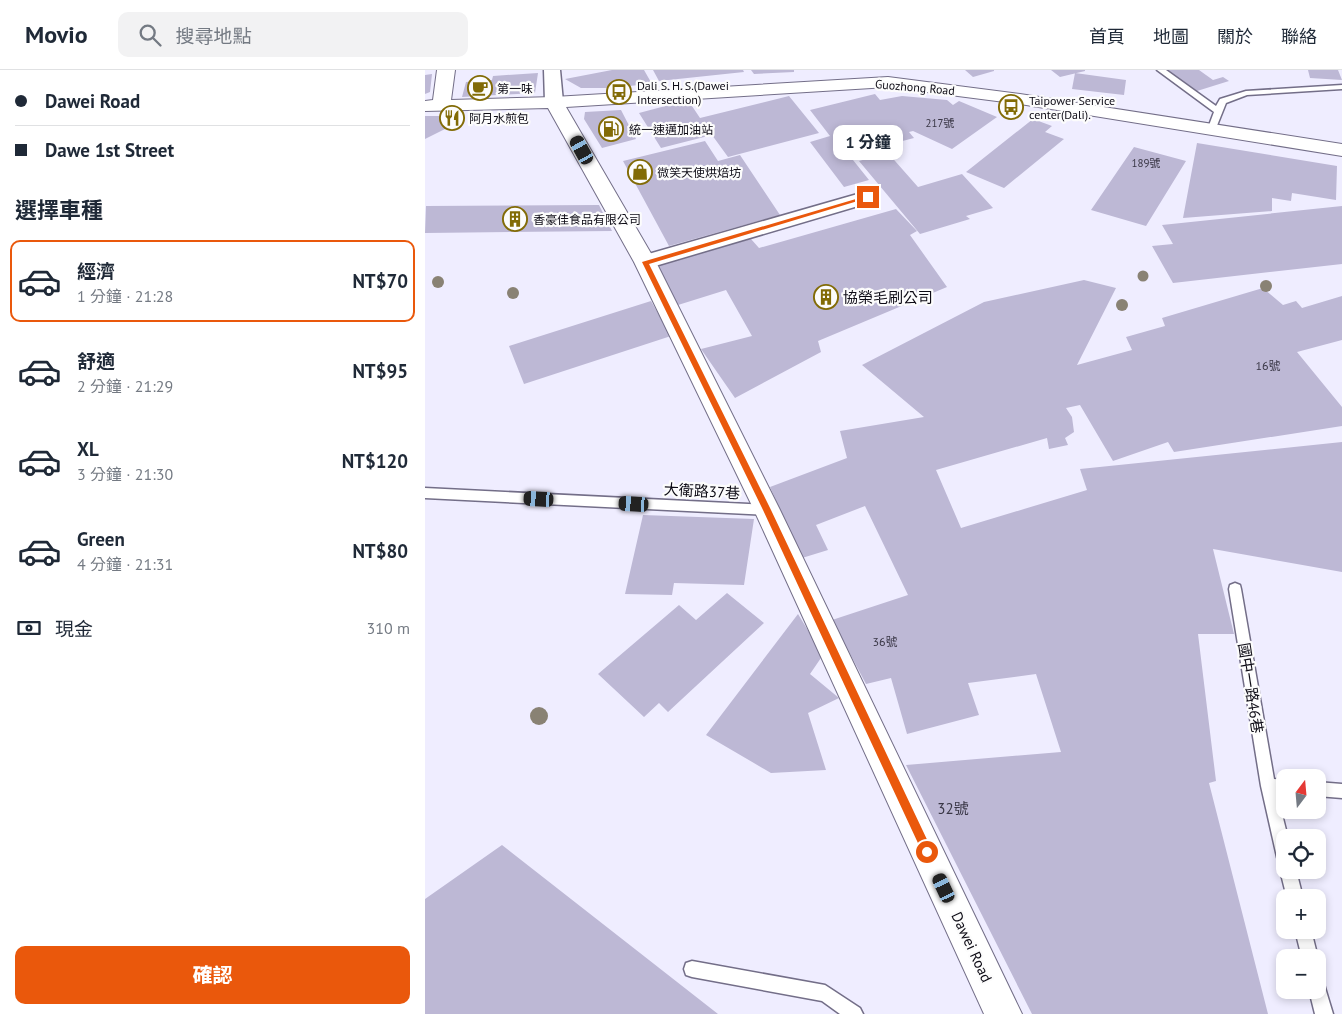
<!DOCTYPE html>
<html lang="zh-TW">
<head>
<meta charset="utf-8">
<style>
  :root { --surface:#fff; --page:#f2f2f3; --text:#1f2937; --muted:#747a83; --line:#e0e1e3; --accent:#ea580c }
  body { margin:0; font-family:"PT Sans","Noto Sans TC",sans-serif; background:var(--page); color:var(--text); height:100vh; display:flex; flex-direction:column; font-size:19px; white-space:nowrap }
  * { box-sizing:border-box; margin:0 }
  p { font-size:16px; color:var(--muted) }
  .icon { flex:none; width:28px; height:28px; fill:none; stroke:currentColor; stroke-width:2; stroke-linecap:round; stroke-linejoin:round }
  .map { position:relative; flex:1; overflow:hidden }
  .side { display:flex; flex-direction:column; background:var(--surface); width:425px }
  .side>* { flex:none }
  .hud { display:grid; align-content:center; height:110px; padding:0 15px; background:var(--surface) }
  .needle { width:32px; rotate:16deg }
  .tools { position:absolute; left:851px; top:699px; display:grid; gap:10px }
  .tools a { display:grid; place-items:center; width:50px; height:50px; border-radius:10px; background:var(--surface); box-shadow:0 2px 8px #0003; font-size:25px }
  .end { position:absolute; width:22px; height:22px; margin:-11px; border:6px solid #ea580c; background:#fff; box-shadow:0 0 0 2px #fff }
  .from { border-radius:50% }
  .bubble { position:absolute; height:35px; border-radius:10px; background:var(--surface); box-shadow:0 2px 8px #0003; font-size:16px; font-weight:800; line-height:35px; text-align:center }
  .car { position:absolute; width:15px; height:30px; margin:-15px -8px; border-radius:6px; box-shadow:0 0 4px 1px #0007; background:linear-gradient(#222 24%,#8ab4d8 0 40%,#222 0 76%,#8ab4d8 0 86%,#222 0) }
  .hud b { display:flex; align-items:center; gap:18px; height:48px; font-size:19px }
  .hud b+b { border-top:1px solid var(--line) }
  .hud i { width:12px; height:12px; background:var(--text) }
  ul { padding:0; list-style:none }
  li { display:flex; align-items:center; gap:15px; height:82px; margin:0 10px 8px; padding:0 5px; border:2px solid transparent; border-radius:10px }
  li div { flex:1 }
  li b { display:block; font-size:19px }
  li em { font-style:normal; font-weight:800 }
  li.selected { border-color:var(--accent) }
  li>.icon { width:45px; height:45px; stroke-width:1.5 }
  h2 { padding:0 15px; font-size:22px; line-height:60px }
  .pay { display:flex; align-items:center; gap:12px; height:55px; padding:0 15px; font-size:19px }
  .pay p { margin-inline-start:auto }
  .cta { display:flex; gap:10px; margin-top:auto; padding:10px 15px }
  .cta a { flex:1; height:58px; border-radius:10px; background:var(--accent); color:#fff; font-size:20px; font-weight:800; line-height:58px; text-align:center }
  header { display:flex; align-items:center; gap:30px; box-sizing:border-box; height:70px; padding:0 25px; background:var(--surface); border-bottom:1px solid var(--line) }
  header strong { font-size:24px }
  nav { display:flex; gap:28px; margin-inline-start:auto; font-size:18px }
  .search { width:350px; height:45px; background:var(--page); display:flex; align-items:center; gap:12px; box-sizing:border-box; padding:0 18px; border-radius:10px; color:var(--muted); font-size:19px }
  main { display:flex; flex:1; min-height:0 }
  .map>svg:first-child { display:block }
  .building { fill:#bdb8d5 }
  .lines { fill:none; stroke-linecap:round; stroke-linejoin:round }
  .lane-casing { stroke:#736e88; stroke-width:3 }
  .street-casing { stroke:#736e88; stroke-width:3 }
  .secondary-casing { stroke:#736e88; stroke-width:2 }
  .lane { fill:#fff; fill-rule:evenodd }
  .street { fill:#fff; fill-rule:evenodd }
  .secondary { fill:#fff; fill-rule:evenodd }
  .tree { fill:#898274 }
  .route { fill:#ea580c }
  .labels { text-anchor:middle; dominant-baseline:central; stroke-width:4.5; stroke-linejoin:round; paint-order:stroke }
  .far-number-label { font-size:11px; fill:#393645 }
  .far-poi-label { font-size:12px; fill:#0d0b15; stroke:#fcfcfc; text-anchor:start }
  .far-street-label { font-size:12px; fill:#0d0b15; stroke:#fcfcfc }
  .number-label { font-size:12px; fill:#393645 }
  .poi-label { font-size:15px; fill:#0d0b15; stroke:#fcfcfc; text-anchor:start }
  .street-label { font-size:15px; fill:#0d0b15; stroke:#fcfcfc }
  .near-number-label { font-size:15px; fill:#393645 }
</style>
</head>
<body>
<header>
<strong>Movio</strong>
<div class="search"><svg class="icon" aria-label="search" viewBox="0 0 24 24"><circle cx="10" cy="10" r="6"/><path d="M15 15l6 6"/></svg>搜尋地點</div>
<nav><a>首頁</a><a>地圖</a><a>關於</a><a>聯絡</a></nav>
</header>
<main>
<section class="side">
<div class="hud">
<b><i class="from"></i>Dawei Road</b>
<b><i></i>Dawe 1st Street</b>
</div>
<h2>選擇車種</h2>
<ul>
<li class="selected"><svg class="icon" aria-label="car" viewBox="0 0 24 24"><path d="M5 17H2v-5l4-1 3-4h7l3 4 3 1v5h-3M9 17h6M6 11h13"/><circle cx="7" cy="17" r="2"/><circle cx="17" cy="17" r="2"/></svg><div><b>經濟</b><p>1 分鐘 · 21:28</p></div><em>NT$70</em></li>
<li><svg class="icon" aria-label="car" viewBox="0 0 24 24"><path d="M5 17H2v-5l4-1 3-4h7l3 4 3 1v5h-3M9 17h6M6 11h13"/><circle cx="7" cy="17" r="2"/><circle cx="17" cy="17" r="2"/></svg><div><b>舒適</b><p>2 分鐘 · 21:29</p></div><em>NT$95</em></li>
<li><svg class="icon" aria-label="car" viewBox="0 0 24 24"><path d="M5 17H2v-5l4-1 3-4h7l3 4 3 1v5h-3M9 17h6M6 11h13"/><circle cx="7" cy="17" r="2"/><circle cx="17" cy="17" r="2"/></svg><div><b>XL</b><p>3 分鐘 · 21:30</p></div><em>NT$120</em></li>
<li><svg class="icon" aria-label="car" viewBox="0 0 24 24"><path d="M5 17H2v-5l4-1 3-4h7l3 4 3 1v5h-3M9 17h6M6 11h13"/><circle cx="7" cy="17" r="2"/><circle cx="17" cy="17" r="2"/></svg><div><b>Green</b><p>4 分鐘 · 21:31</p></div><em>NT$80</em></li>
</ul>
<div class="pay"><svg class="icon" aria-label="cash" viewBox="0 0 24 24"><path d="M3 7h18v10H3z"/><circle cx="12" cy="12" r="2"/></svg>現金<p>310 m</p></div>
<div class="cta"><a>確認</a></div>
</section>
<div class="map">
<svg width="917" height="944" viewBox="0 0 917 944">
  <rect width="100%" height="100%" fill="#efedff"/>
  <!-- building -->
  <path class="building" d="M 187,0 L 219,0 L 227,14 L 180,18 L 156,18 L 140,9 Z
    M 228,0 L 318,0 L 319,2 L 234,11 Z
    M 326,0 L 369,0 L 369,2 L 329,4 Z
    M 540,0 L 569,0 L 569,1 L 548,7 Z
    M 626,0 L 660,0 L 660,1 L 635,7 Z
    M 742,0 L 774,0 L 788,10 L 798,7 L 804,11 L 772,21 Z
    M 883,0 L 913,0 L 917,10 L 885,8 Z
    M 113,3 L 110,23 L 37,27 L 41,12 L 67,10 L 68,6 Z
    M 650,3 L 701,10 L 699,25 L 647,19 Z
    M 7,4 L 5,22 L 0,24 L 0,5 Z
    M 450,24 L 455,30 L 477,26 L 522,30 L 528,35 L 534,31 L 572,47 L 527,79 L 488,61 L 484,62 L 489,68 L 424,85 L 444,110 L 419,117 L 385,72 L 405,66 L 385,40 Z
    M 364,26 L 394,63 L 303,87 L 287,65 L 236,78 L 214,43 L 263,30 L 275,48 Z
    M 196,40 L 211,69 L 177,78 L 159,49 L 160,42 Z
    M 0,46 L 29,46 L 26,56 L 0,69 Z
    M 608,49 L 627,56 L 620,62 L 639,69 L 579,118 L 541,102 Z
    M 280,71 L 293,91 L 315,85 L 355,145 L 244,176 L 198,91 Z
    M 772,73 L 912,96 L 911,130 L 867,123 L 866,131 L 847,128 L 847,141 L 758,148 Z
    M 709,77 L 761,91 L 721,156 L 666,140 Z
    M 463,83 L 493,117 L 537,104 L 568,138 L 541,146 L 545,149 L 495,164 L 434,91 Z
    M 174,135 L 187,161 L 0,163 L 1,136 Z
    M 917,136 L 917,194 L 748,213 L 727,176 L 748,174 L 737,155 Z
    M 471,139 L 492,161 L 485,165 L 522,217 L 393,271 L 396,282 L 310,328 L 276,279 L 327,266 L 301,220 L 253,235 L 232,195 L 326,169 L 334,178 Z
    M 659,210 L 691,218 L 652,295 L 707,280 L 701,267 L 740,256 L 737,248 L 838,218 L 858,235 L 871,231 L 877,238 L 917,226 L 917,270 L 872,282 L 917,337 L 917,356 L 749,382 L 743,372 L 688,391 L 655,335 L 641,338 L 647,347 L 649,362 L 640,368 L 643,375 L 624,379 L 622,368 L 511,400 L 536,458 L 662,420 L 655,399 L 917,372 L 917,502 L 788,479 L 809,564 L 773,564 L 791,711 L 784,713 L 843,944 L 607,944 L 481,695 L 636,682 L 611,604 L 543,613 L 554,645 L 482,664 L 466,608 L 441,614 L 407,550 L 483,525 L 440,436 L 391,455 L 403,480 L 377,488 L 345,417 L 422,388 L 415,361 L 499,347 L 437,295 L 559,232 Z
    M 226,231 L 246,266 L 99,314 L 84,276 Z
    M 218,445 L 329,449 L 319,515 L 249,513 L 247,525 L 200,524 Z
    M 302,523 L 339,553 L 243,642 L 234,633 L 219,647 L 173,604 L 254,535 L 271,550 Z
    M 373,544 L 398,585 L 385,604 L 414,628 L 383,643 L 401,700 L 346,703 L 281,665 Z
    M 77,775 L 293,944 L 0,944 L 0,829 Z"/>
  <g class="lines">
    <defs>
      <path id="lane" d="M 732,0 L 741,0 L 791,36 L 795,29 L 821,21 L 917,15 L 917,19 L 822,25 L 801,33 L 791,58 L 787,61 L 783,58 L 789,42 Z
        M 0,418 L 342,435 L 346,437 L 348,440 L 346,443 L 342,445 L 0,428 Z
        M 810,513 L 815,515 L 816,519 L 849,709 L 860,710 L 860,724 L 852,724 L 863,768 L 860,768 L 860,800 L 871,800 L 878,828 L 862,828 L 855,800 L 858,794 L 854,793 L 852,787 L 836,716 L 804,519 L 805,515 Z
        M 892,712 L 917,714 L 917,728 L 892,726 Z
        M 870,860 L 886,860 L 893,888 L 892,890 L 892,888 L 877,888 Z
        M 267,891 L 400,915 L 435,938 L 438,944 L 415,944 L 397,931 L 267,907 L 261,905 L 259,899 L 261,893 Z
        M 892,909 L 898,911 L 908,944 L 890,944 L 884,920 L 892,920 Z"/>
      <path id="street" d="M 119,0 L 135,0 L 138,32 L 135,36 L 129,37 L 123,36 L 120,32 Z
        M 443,121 L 450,123 L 453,127 L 450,131 L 220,199 L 213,197 L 210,192 L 213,187 Z"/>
      <path id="secondary" d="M 12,0 L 30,0 L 26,30 L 129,27 L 463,7 L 595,24 L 917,74 L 917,86 L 595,34 L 463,17 L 141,37 L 231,192 L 355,440 L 597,944 L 559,944 L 329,440 L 209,192 L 123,38 L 0,41 L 0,31 L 8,30 Z"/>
    </defs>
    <!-- lane casing -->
    <use href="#lane" class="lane-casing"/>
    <!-- street casing -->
    <use href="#street" class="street-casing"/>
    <!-- secondary casing -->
    <use href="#secondary" class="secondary-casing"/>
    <!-- lane -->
    <use href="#lane" class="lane"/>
    <!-- street -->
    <use href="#street" class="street"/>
    <!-- secondary -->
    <use href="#secondary" class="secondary"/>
  </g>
  <!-- trees -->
  <g class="tree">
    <circle cx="718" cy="206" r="5.5"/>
    <circle cx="13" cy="212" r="6"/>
    <circle cx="841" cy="216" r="6"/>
    <circle cx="88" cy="223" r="6"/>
    <circle cx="697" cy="235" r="6"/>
    <circle cx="114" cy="646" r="9"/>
  </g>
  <!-- route -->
  <path class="route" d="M 441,126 L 446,127 L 224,194 L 346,440 L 506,778 L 507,782 L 502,787 L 499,786 L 338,440 L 217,192 Z"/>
  <!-- icons -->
  <defs>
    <symbol id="cafe-ring" viewBox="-11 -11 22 22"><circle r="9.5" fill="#fcfcfc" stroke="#826b06" stroke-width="1.5"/><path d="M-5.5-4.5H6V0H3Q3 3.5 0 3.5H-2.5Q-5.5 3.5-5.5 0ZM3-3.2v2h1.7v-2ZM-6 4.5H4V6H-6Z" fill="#826b06"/></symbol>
    <symbol id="bus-ring" viewBox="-11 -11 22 22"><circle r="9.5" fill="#fcfcfc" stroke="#826b06" stroke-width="1.5"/><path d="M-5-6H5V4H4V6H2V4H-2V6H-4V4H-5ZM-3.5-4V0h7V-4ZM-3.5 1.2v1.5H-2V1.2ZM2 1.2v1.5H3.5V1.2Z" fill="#826b06"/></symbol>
    <symbol id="restaurant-ring" viewBox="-11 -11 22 22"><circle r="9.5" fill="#fcfcfc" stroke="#826b06" stroke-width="1.5"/><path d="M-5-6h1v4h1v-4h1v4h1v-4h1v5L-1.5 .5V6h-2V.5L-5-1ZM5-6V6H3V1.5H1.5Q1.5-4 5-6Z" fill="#826b06"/></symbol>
    <symbol id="fuel-ring" viewBox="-11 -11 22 22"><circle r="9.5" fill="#fcfcfc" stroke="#826b06" stroke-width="1.5"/><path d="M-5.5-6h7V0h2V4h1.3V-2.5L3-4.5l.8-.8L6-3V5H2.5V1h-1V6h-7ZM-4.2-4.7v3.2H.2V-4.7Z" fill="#826b06"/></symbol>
    <symbol id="shop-ring" viewBox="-11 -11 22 22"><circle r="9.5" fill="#fcfcfc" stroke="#826b06" stroke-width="1.5"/><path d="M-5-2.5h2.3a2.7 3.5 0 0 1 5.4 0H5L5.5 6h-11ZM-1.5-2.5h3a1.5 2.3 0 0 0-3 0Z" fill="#826b06"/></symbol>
    <symbol id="building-ring" viewBox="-11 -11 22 22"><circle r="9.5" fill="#fcfcfc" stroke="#826b06" stroke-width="1.5"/><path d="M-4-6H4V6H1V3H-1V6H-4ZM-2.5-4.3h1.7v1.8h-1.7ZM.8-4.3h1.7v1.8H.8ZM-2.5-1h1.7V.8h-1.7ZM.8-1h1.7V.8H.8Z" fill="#826b06"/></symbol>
  </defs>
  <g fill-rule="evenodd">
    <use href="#cafe-ring" x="41" y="4" width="28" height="28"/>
    <use href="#bus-ring" x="180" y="8" width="28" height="28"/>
    <use href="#bus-ring" x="572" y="23" width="28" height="28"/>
    <use href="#restaurant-ring" x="13" y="34" width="28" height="28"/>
    <use href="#fuel-ring" x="172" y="45" width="28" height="28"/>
    <use href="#shop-ring" x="201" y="88" width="28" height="28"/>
    <use href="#building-ring" x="76" y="135" width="28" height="28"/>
    <use href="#building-ring" x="387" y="213" width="28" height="28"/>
  </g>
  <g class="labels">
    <!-- far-number labels -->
    <g class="far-number-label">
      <text x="515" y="53">217號</text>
      <text x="721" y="93">189號</text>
    </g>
    <!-- far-poi labels -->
    <g class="far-poi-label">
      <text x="212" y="15">Dali S. H. S.(Dawei<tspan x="212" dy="14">Intersection)</tspan></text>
      <text x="72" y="18">第一味</text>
      <text x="604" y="30">Taipower Service<tspan x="604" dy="14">center(Dali).</tspan></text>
      <text x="44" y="48">阿月水煎包</text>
      <text x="204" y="59">統一速邁加油站</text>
      <text x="232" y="102">微笑天使烘焙坊</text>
      <text x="108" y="149">香豪佳食品有限公司</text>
    </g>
    <!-- far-street labels -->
    <g class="far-street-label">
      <text transform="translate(490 17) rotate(5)">Guozhong Road</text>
    </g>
    <!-- number labels -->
    <g class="number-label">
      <text x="843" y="295">16號</text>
      <text x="460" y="571">36號</text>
    </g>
    <!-- poi labels -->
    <g class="poi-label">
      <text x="418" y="227">協榮毛刷公司</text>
    </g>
    <!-- street labels -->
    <g class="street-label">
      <text transform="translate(277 421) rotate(3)">大衛路37巷</text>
      <text transform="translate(826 618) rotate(81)">國中一路46巷</text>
      <text transform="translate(547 877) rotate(65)">Dawei Road</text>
    </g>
    <!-- near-number labels -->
    <g class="near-number-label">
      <text x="528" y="738">32號</text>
    </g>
  </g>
</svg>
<div class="tools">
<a><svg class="needle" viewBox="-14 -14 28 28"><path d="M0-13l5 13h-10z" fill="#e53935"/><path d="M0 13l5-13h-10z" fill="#747a83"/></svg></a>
<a><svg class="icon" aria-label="locate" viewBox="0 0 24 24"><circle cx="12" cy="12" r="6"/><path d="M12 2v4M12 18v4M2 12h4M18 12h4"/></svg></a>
<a>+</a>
<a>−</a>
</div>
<i class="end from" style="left:502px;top:782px"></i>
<i class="end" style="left:443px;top:127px"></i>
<div class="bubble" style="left:408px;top:55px;width:70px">1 分鐘</div>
<i class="car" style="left:157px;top:80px;rotate:331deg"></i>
<i class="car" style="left:114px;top:429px;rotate:273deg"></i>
<i class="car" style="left:209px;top:434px;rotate:273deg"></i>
<i class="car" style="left:519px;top:818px;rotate:335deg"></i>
</div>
</main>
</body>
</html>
